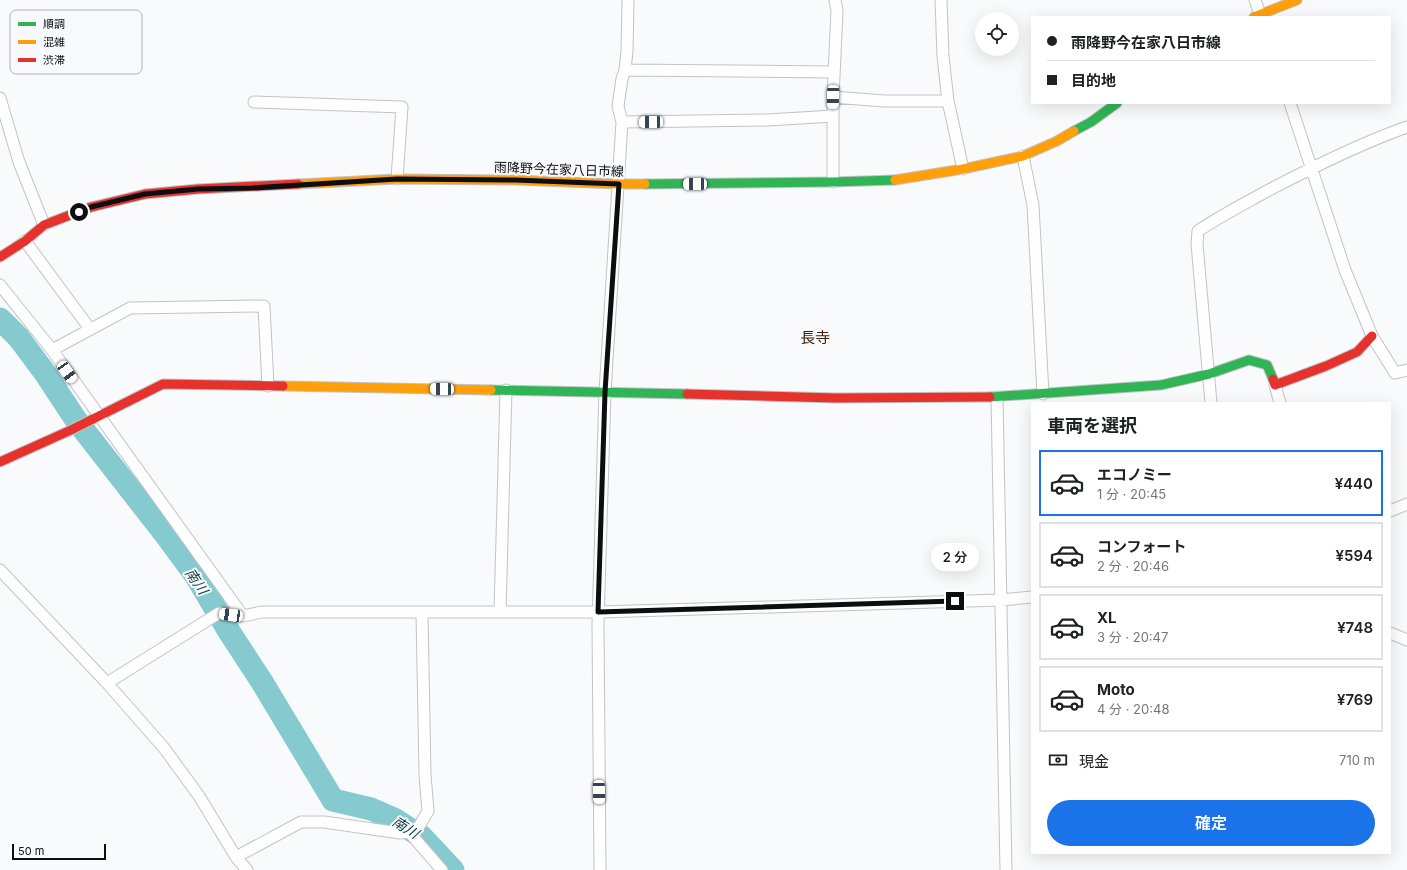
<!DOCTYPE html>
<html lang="ja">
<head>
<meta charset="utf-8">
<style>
  :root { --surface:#fff; --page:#f6f6f6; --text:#202124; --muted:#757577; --line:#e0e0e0; --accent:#1a73e8 }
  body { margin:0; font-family:Inter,"Noto Sans JP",sans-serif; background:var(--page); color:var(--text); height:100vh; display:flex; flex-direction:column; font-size:15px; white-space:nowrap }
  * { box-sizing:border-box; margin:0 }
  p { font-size:13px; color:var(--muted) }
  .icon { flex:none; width:22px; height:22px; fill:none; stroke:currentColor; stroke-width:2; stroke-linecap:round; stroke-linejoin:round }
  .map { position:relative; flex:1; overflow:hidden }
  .details { position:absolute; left:1031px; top:402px; width:360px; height:452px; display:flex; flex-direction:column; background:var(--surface); border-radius:0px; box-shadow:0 4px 16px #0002 }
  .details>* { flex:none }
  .banner { position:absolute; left:1031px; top:16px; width:360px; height:88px; border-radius:0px; box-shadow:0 4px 16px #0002; display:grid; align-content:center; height:88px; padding:0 16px; background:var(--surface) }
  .tools { position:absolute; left:975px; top:12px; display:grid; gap:8px }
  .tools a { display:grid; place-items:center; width:44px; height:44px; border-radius:50%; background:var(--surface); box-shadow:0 4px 16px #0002; font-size:20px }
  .scale { position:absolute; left:12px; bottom:10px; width:94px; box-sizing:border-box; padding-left:4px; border:2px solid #0d0e12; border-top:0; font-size:11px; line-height:14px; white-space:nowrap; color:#0d0e12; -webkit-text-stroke:3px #f8f9fd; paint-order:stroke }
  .end { position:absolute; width:18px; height:18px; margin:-9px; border:5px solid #0d0e12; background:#fff; box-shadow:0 0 0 2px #fff }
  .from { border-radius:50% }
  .bubble { position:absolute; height:28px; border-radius:14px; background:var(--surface); box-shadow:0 4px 16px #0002; font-size:13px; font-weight:600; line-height:28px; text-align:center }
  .car { position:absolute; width:12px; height:24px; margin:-12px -6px; border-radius:5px; box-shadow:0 0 3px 1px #0007; background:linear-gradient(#fff 24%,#345 0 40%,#fff 0 76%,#345 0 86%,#fff 0) }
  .banner b { display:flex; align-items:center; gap:14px; height:38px; font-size:15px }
  .banner b+b { border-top:1px solid var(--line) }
  .banner i { width:10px; height:10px; background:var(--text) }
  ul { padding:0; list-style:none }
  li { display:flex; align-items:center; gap:12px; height:66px; margin:0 8px 6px; padding:0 8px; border:2px solid var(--line); border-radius:0px }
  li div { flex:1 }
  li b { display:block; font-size:15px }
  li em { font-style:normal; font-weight:600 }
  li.selected { border-color:var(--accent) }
  li>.icon { width:36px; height:36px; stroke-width:1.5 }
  h2 { padding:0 16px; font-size:18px; line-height:48px }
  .pay { display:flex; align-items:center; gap:10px; height:44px; padding:0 16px; font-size:15px }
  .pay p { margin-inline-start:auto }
  .cta { display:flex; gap:8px; margin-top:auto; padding:8px 16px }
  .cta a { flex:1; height:46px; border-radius:24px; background:var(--accent); color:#fff; font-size:16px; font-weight:600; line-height:46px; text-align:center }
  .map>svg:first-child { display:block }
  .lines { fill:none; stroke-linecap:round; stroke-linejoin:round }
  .river { stroke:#85cace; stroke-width:23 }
  .street-casing { stroke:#c2c3c6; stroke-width:13 }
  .fast-casing { stroke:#c2c3c6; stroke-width:11 }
  .slow-casing { stroke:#c2c3c6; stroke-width:11 }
  .jam-casing { stroke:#c2c3c6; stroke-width:11 }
  .street { stroke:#fefeff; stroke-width:11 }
  .fast { stroke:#30b455; stroke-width:9 }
  .slow { stroke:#ff9f0a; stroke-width:9 }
  .jam { stroke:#e5322d; stroke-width:9 }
  .route { stroke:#0d0e12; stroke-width:5 }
  .labels { text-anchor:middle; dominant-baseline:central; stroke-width:4; stroke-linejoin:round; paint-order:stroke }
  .street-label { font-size:13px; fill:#0d0e12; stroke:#f8f9fd }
  .water-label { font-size:14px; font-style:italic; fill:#0b3b3d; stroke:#f8f9fd }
  .quarter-label { font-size:15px; fill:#402008; stroke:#f8f9fd }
  .key { fill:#f8f9fd; stroke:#b2b2b6; stroke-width:1 }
  .key-label { font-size:11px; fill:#0d0e12 }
</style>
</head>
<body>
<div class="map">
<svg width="1407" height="870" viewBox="0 0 1407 870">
  <rect width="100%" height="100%" fill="#f9fafc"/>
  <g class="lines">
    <!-- river -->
    <path class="river" d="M 0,319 L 19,338 L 45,373 L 76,420 L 165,534 L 196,576 L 230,633 L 262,682 L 333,800 L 371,809 L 394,819 L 422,837 L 453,870"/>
    <defs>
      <path id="street" d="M 941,0 L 943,56 L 948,101 L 963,169
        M 1255,0 L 1261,17
        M 625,70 L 834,72
        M 833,97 L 884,101 L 948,101
        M 0,98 L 19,162 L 44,225
        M 254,102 L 402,107 L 397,179
        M 1290,103 L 1345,270 L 1372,336 L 1395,373 L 1407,370
        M 622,122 L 768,120 L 833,116
        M 1023,156 L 1033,205 L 1043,394
        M 833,182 L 833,97 L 837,11 L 835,0
        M 25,241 L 90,329
        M 0,285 L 52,350 L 243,616
        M 52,350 L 130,308 L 264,306 L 268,386
        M 1275,385 L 1280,403
        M 997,397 L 1006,870
        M 1211,403 L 1197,244 L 1198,231 C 1220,216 1244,204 1267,191 C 1313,167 1359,144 1407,127
        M 1390,511 L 1407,504
        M 0,570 L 107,683 L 164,748 L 199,796 L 236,857 L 247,870
        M 500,612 L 506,390
        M 1390,633 L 1407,640
        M 107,683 L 219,613 L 243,616 L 262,612 L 599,612 L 1001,600 L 1032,597
        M 409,832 L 442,870
        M 236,857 L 301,822 L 324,822 L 400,833 L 409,832 L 418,828 L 428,811 L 425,775 L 422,613
        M 600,870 L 598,624 L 605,392 L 622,122 L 618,106 L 622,79 L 625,70 L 627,51 L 628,0"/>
      <path id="fast" d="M 1074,131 L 1091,122 L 1117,103
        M 645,184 L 833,182 L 895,180
        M 491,390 L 687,394
        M 990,397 L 1161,385 L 1209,374 L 1249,360 L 1267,365 L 1273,379"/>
      <path id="slow" d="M 1254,17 L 1297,0
        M 895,180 L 963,169 L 1023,156 L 1057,141 L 1074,131
        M 298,184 L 397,179 L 515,180 L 619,184 L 645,184
        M 283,386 L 491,390"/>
      <path id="jam" d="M 0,257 L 25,241 L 44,225 L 91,207 L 145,194 L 198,189 L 298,184
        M 1273,379 L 1275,385 L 1326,366 L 1357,352 L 1372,336
        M 687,394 L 836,398 L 990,397
        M 0,462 L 71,430 L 163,384 L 283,386"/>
    </defs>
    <!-- street casing -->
    <use href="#street" class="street-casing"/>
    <!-- fast casing -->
    <use href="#fast" class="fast-casing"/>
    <!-- slow casing -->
    <use href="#slow" class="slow-casing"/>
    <!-- jam casing -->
    <use href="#jam" class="jam-casing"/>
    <!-- street -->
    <use href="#street" class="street"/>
    <!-- fast -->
    <use href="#fast" class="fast"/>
    <!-- slow -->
    <use href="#slow" class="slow"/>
    <!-- jam -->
    <use href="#jam" class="jam"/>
  </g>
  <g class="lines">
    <!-- route -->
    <path class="route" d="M 79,212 L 91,207 L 145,194 L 198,189 L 252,188 L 397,179 L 515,180 L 619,184 L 605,392 L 598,612 L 955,601"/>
  </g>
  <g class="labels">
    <!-- street labels -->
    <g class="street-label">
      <text transform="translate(559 169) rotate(2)">雨降野今在家八日市線</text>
    </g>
    <!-- water labels -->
    <g class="water-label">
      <text transform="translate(197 581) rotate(56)">南川</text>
      <text transform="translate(406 827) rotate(33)">南川</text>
    </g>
    <!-- quarter labels -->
    <g class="quarter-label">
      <text x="815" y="337">長寺</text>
    </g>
  </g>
  <!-- legend -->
  <rect x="10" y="10" width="132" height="64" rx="6" class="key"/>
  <rect x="18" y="22" width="18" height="4" fill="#30b455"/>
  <rect x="18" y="40" width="18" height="4" fill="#ff9f0a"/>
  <rect x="18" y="58" width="18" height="4" fill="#e5322d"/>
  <g class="key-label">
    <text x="43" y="28">順調</text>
    <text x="43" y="46">混雑</text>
    <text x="43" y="64">渋滞</text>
  </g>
</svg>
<div class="tools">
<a><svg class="icon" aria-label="locate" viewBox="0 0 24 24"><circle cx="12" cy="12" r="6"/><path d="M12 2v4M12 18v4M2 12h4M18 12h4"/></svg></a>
</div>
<div class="scale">50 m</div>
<i class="end from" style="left:79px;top:212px"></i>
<i class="end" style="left:955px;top:601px"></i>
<div class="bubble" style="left:931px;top:543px;width:48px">2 分</div>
<i class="car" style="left:833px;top:97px;rotate:181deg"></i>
<i class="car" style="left:651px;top:122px;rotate:269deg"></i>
<i class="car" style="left:695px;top:184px;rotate:270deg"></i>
<i class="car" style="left:67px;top:372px;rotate:145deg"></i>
<i class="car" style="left:442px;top:389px;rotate:271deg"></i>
<i class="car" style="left:231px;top:615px;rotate:278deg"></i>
<i class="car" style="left:599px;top:792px;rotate:179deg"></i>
<div class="banner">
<b><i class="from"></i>雨降野今在家八日市線</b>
<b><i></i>目的地</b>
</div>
<section class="details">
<h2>車両を選択</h2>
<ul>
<li class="selected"><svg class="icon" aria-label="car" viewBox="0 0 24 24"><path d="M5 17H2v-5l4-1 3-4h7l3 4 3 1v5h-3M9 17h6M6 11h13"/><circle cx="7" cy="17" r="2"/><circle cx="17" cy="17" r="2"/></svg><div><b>エコノミー</b><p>1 分 · 20:45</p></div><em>¥440</em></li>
<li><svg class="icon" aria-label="car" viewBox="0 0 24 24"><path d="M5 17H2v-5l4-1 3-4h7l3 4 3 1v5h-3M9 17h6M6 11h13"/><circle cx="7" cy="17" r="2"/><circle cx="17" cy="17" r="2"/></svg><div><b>コンフォート</b><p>2 分 · 20:46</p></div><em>¥594</em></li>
<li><svg class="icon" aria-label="car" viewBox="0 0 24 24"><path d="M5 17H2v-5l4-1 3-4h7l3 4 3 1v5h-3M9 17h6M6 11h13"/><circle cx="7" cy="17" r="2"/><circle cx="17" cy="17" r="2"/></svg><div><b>XL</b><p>3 分 · 20:47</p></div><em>¥748</em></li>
<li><svg class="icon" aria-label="car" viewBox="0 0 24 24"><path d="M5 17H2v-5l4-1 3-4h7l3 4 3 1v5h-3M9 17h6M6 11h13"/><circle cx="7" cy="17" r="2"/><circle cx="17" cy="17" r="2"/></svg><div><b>Moto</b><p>4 分 · 20:48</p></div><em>¥769</em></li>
</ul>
<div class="pay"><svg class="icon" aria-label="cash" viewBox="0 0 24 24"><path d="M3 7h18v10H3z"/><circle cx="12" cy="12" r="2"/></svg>現金<p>710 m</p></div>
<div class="cta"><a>確定</a></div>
</section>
</div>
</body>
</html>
